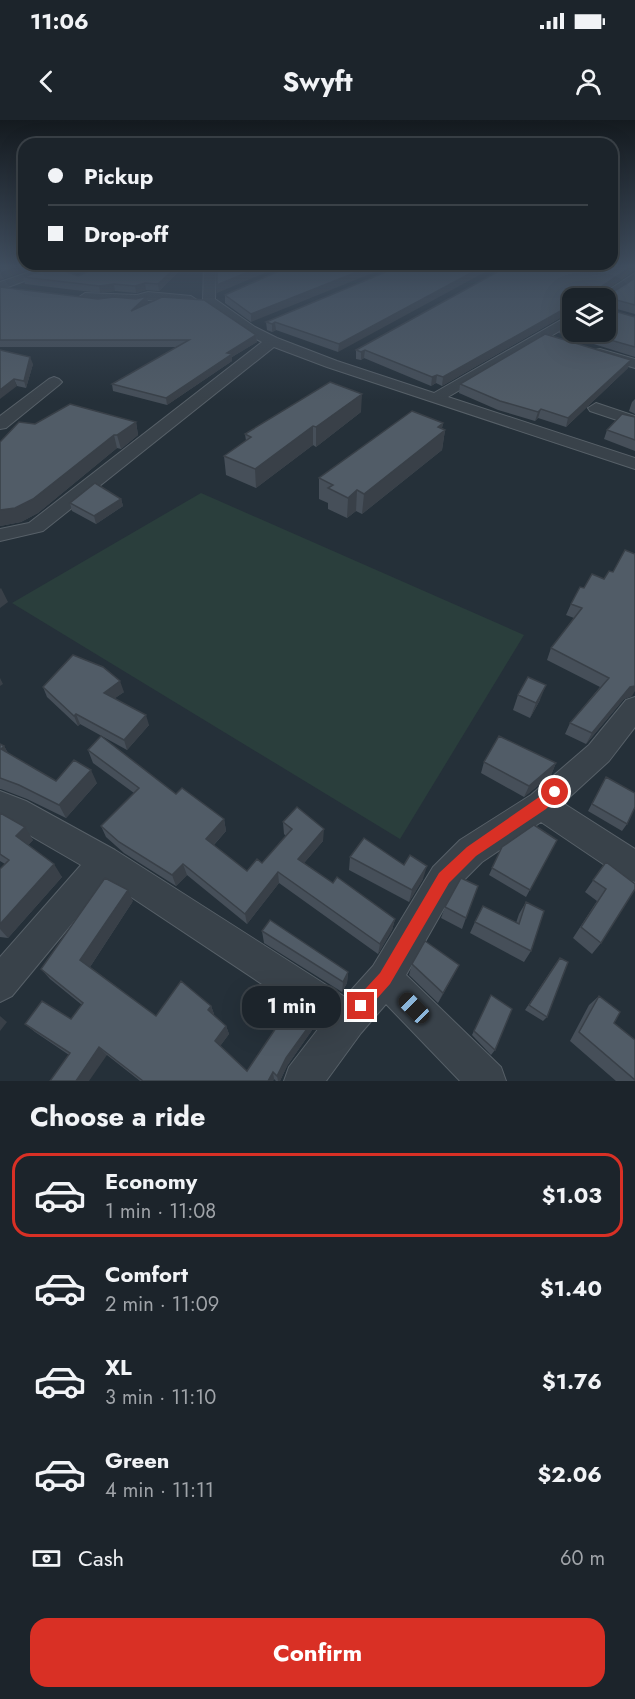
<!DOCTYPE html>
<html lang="en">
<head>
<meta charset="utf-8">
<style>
  :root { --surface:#1c242b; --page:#293037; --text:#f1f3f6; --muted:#a0a4a9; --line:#3a4147; --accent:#d93025 }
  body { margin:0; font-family:Jost,sans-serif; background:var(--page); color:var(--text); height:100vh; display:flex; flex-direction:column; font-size:22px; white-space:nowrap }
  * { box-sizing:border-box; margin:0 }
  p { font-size:20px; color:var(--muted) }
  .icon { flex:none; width:33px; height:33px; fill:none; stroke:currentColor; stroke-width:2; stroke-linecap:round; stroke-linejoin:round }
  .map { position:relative; height:961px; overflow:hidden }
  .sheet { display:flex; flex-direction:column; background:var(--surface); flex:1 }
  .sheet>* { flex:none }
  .top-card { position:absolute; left:18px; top:18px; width:600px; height:132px; border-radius:18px; box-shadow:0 6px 24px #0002,0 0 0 2px var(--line); display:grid; align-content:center; height:132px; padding:0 30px; background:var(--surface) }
  .controls { position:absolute; left:562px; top:168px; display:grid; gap:12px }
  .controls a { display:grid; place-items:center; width:54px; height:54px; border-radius:12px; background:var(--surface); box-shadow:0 6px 24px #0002,0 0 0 2px var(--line); font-size:30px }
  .end { position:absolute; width:27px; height:27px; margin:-14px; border:8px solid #d93025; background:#fff; box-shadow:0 0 0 3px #fff }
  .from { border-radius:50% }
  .bubble { position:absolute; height:42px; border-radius:18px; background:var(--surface); box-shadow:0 6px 24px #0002,0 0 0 2px var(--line); font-size:20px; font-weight:700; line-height:42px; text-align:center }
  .car { position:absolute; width:18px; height:36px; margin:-18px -9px; border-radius:8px; box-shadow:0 0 4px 2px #0007; background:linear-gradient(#222 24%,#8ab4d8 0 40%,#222 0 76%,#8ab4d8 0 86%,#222 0) }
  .top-card b { display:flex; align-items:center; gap:21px; height:57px; font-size:22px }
  .top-card b+b { border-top:2px solid var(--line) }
  .top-card i { width:15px; height:15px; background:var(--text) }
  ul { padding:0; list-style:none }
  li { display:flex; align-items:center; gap:18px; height:84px; margin:0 12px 9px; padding:0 18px; border:3px solid transparent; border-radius:18px }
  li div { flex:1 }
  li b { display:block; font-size:22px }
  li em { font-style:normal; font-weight:700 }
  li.current { border-color:var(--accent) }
  li>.icon { width:54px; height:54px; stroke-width:1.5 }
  h2 { padding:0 30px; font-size:27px; line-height:72px }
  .pay { display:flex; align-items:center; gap:15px; height:66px; padding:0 30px; font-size:22px }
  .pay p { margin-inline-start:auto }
  .cta { display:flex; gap:12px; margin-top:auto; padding:12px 30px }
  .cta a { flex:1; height:69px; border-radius:18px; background:var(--accent); color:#fff; font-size:24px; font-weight:700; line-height:69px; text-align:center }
  .status { display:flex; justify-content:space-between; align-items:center; height:42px; padding:0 30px; background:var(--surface); direction:ltr }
  .status svg { height:16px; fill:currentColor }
  header { display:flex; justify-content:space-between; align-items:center; height:78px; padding:0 30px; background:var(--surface); font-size:27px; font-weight:700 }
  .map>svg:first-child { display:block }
  .green { fill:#2a3e3c }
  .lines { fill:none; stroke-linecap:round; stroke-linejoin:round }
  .street-casing { stroke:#576068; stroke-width:2 }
  .street { fill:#39424a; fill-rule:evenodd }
  .wall { fill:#464f59 }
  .shaded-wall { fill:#394048 }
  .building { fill:#515c67; stroke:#394048; stroke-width:1.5 }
  .route { fill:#d93025 }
</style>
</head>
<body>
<div class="status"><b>11:06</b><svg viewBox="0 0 49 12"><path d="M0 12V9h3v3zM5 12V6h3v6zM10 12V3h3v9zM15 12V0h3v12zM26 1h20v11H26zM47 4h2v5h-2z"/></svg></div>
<header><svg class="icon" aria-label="back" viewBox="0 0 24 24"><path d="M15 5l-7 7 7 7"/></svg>Swyft<svg class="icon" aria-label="person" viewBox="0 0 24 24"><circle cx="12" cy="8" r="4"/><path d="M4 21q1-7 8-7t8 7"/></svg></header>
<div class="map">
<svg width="635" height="961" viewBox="0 0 635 961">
  <rect width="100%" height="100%" fill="#253039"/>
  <!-- green -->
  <path class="green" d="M 201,373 L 524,515 L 400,719 L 12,483 Z"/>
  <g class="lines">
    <defs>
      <path id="street" d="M 47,146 L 65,146 L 0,170 L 0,162 Z
        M 204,146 L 216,146 L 215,179 L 255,207 L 277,218 L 337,241 L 434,273 L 573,193 L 573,203 L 448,277 L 635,338 L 635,349 L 327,247 L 274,227 L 43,411 L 0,421 L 0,409 L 29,403 L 262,222 L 245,213 L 205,183 L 203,180 Z
        M 635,153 L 635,162 L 606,181 L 606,178 L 596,178 Z
        M 148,172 L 191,176 L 197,180 L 191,184 L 148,180 L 137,183 L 85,181 L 79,177 L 85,173 L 137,175 Z
        M 600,229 L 635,239 L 635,248 L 595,236 L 593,233 L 595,230 Z
        M 54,257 L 59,259 L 62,262 L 59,265 L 6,308 L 0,309 L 0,296 L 49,259 Z
        M 596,283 L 635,296 L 635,306 L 590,291 L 588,288 Z
        M 635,577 L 635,607 L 609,641 L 563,683 L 635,729 L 635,762 L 624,758 L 541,702 L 482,742 L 455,769 L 406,855 L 501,947 L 506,961 L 460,961 L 386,884 L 361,913 L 326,961 L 284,961 L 289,947 L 322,904 L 107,761 L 12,876 L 0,882 L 0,837 L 81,745 L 0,698 L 0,671 L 26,681 L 115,730 L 345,877 L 373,846 L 433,747 L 460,720 L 531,675 L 589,625 L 626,580 Z"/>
    </defs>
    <!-- street casing -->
    <use href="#street" class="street-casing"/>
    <!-- street -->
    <use href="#street" class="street"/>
  </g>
  <!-- wall -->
  <path class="wall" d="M 71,146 L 90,146 L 79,150 Z
    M 290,146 L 251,202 L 225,183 L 225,175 Z
    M 400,146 L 338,232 L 276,210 L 272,212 L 267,210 L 266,202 Z
    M 635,146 L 635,151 L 634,151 L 602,172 L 608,175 L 635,158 L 635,194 L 606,186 L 607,189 L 635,197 L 635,237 L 559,213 L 561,205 L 573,198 L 573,212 L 606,212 L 573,178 L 573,192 L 572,191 L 442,266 L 436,263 L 431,266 L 364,238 L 361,240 L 356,239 L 356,230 Z
    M 178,152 L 159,171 L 146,170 L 136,173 L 115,171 L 100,173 L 25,164 L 23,157 Z
    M 0,167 L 98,179 L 136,179 L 147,176 L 148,182 L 146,184 L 256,215 L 257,222 L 232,237 L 232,241 L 167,285 L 113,271 L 112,264 L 177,227 L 0,227 Z
    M 0,230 L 33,244 L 26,268 L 17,266 Z
    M 628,248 L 566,307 L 538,298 L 535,301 L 498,290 L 459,273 L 460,264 Z
    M 635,279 L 635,294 L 629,291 L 632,282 Z
    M 361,292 L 316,327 L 313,325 L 256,368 L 226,355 L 224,336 L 246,321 L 245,314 Z
    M 635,297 L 635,331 L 604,319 L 607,310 Z
    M 136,302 L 138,315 L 121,329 L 117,328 L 38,393 L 21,402 L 0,406 L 0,322 L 35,304 Z
    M 443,303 L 442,308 L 445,310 L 442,330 L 362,394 L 356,391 L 347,398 L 328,389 L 328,383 L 319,379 L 319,358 Z
    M 121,379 L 123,386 L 96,404 L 72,391 L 70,383 Z
    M 580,467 L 632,576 L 624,579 L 586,624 L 565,614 L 570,603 L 600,567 L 547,540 L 551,528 L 574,498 L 566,495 L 571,484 Z
    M 43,567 L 124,572 L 115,578 L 149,605 L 127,630 L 80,604 L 78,606 L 47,577 Z
    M 518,575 L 540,580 L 530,598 L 513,590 Z
    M 0,624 L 4,626 L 8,633 L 56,661 L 97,663 L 66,698 L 27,679 L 1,669 L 0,669 Z
    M 88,630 L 176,674 L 224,699 L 226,711 L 214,725 L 247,751 L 262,743 L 286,716 L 284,714 L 283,702 L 323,721 L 304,743 L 333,763 L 395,799 L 392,810 L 378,834 L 279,763 L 247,804 L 187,755 L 176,766 L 124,733 L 106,717 L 101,706 L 134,673 L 93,643 Z
    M 484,642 L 556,643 L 551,655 L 524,677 L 481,653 Z
    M 602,664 L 627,704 L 622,711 L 588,691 Z
    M 0,693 L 33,720 L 28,725 L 62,757 L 8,818 L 0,817 L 0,749 L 5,744 L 0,741 Z
    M 557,720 L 526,777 L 489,755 L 502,727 Z
    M 350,737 L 423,759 L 409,782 L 349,750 Z
    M 606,742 L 635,764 L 601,823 L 592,834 L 573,818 L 597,781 L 585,772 Z
    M 133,781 L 90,847 L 156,896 L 211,886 L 214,894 L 214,895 L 226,906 L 229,914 L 220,926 L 247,951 L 277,906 L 273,903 L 271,894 L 317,903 L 287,946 L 280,961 L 276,961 L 274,959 L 273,961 L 140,961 L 107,935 L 69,935 L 35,912 L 25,904 L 71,899 L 82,885 L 50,859 L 41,849 Z
    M 526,782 L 531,831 L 524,842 L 470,813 L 475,802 L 516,803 L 519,794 Z
    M 445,787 L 466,798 L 462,809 L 441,798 Z
    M 262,811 L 348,852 L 347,863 L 342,872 L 264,823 Z
    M 556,843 L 547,897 L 543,901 L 525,890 Z
    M 412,844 L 459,845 L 438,883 L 409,855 Z
    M 491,875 L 495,930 L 491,935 L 472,915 Z
    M 599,876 L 614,903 L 635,920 L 635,961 L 616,961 L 570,921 L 589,885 Z"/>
  <!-- shaded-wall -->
  <path class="shaded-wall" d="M 20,146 L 41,146 L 0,160 L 0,153 Z
    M 78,146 L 90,146 L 79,150 Z
    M 177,146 L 178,152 L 159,171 L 158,164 Z
    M 262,146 L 281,146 L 217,173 L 217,165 Z
    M 372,146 L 390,146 L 251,202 L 251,194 Z
    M 484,146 L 496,146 L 338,232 L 339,224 Z
    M 632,146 L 635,146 L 634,151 L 594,178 L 596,170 Z
    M 145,163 L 146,170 L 136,173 L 135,166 Z
    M 114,164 L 115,171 L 100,173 L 99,166 Z
    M 147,176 L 148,182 L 132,198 L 131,191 Z
    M 573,184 L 572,191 L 442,266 L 443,257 Z
    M 275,202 L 276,210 L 272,212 L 272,204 Z
    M 256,215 L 257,222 L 232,237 L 232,241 L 167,285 L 166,278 L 227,233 Z
    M 365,230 L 364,238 L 361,240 L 361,232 Z
    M 30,237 L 33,244 L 26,268 L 24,261 Z
    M 631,240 L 628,248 L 566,307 L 568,298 Z
    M 437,255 L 436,263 L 431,266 L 432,257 Z
    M 14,259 L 17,266 L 0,279 L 0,270 Z
    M 362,274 L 361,292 L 316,327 L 316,307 Z
    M 541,289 L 538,298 L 535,301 L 538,292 Z
    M 136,302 L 138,315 L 121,329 L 117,315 Z
    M 443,303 L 441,312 L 445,310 L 442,330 L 362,394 L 364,374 Z
    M 313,306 L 313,325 L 256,368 L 255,349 Z
    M 114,315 L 117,328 L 38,393 L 21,402 L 0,406 L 0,390 Z
    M 357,370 L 356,391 L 347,398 L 348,378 Z
    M 121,379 L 123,386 L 96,404 L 94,396 Z
    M 1,468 L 8,482 L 0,488 L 0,469 Z
    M 0,558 L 3,564 L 0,566 Z
    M 120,561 L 124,572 L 108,583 L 104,573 Z
    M 546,565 L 540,580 L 530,598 L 536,583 Z
    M 635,566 L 635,571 L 632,576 L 624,579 L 586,624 L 592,613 L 630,567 Z
    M 76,594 L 80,604 L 78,606 L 74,596 Z
    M 146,595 L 149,605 L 127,630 L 124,620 Z
    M 4,626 L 12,640 L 1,629 Z
    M 556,643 L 551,655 L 524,677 L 529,666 Z
    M 91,650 L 97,663 L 66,698 L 59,685 Z
    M 224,699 L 226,711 L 209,730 L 206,719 Z
    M 25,707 L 33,720 L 25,729 L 16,716 Z
    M 324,709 L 323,721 L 298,750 L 298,739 Z
    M 54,744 L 62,757 L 8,818 L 0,809 L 0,804 Z
    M 183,744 L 187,755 L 176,766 L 172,755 Z
    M 427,746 L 423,759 L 409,782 L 412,770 Z
    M 278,752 L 279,763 L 247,804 L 245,794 Z
    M 128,770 L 133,781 L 88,850 L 80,840 Z
    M 395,799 L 392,810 L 378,834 L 380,824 Z
    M 459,845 L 454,855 L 438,883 L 443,873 Z
    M 348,852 L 347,863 L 342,872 L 343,862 Z
    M 211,886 L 214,894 L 211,899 L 208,890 Z
    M 317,895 L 317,903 L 287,946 L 280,961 L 278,961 L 277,956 L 286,938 Z
    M 0,896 L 7,902 L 0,911 Z
    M 226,906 L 229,914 L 218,929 L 215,921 Z
    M 99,927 L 107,935 L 89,961 L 76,961 Z
    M 273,952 L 274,959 L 273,961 L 268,961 Z"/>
  <!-- building -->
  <path class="building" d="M 0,146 L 20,146 L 0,153 Z
    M 101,146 L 177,146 L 158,164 L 145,163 L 135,166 L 114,164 L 99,166 L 23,157 L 53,147 L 78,156 Z
    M 227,146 L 262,146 L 217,165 L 217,151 Z
    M 290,146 L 372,146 L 251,194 L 225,175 Z
    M 400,146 L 484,146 L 339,224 L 275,202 L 272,204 L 266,202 Z
    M 508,146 L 632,146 L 596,170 L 598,172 L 606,172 L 608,175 L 635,158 L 635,185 L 609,178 L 606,180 L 607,189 L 635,197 L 635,227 L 582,212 L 606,212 L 606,178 L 573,178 L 573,184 L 443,257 L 437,255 L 432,257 L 365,230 L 361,232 L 356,230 Z
    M 0,167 L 98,179 L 114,177 L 136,179 L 147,176 L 131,191 L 162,177 L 204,180 L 256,215 L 227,233 L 232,234 L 166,278 L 112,264 L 189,220 L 0,220 Z
    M 573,198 L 573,209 L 561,205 Z
    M 545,214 L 631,240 L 568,298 L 541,289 L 538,292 L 500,281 L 460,264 Z
    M 0,230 L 30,237 L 24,261 L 14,259 L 0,270 Z
    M 330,262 L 362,274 L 316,307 L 313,306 L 255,349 L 224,336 L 251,317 L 245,314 Z
    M 70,284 L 136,302 L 117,315 L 114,315 L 33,379 L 15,388 L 0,390 L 0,322 L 19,302 L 35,304 Z
    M 412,291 L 443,303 L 438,307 L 445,310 L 364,374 L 357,370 L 348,378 L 328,368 L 333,365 L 319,358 Z
    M 622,294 L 635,297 L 635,320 L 607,310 Z
    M 95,363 L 121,379 L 94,396 L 70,383 Z
    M 625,430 L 635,434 L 635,566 L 630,567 L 592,613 L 570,603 L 609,558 L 551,528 L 582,488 L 571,484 L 580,467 L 584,468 L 592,454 L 604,459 L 609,451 L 613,452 Z
    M 73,535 L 103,547 L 120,561 L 104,573 L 146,595 L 124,620 L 76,594 L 74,596 L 43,567 Z
    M 528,557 L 546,565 L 536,583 L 518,575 Z
    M 101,616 L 176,674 L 182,668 L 224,699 L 206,719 L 247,751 L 257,739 L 262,743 L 292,709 L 283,702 L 297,687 L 324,709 L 298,739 L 333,763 L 337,757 L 395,799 L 380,824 L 278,752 L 245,794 L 183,744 L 172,755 L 119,722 L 101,706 L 139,668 L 88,630 Z
    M 499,616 L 556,643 L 529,666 L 484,642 Z
    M 0,624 L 4,626 L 1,629 L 56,661 L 74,640 L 91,650 L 59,685 L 19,665 L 0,658 Z
    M 606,657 L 635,673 L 635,687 L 627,704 L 592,684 Z
    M 0,693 L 25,707 L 16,716 L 54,744 L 0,804 L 0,749 L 9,740 L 0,734 Z
    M 534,705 L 557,720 L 530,770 L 492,748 L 502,727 Z
    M 364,718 L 404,745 L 410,735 L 427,746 L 412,770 L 350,737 Z
    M 606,742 L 635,764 L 635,769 L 601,823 L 581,807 L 606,769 L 593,760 Z
    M 105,758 L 128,770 L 80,840 L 156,896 L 181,861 L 211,886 L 208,890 L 226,906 L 215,921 L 247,951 L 280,902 L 271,894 L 285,874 L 317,895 L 286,938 L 277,956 L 273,952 L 268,961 L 143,961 L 99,927 L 76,961 L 50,961 L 70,933 L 25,904 L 42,881 L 71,899 L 83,883 L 41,849 Z
    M 461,758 L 478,766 L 466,798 L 445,787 Z
    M 526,782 L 544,791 L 531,831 L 475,802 L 483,786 L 519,804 Z
    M 270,800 L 348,852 L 343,862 L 262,811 Z
    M 425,821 L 459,845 L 443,873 L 412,844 Z
    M 560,838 L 568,842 L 547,897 L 529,885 Z
    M 491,875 L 512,889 L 495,930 L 474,911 Z
    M 599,876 L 620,892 L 614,903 L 635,920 L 635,960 L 579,912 Z"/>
  <!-- sky -->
  <linearGradient id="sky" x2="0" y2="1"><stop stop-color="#141a1f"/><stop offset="0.52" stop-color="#404e5f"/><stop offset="1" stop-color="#404e5f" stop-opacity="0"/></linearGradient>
  <rect width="635" height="281" fill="url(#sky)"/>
  <!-- route -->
  <path class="route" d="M 555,666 L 560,668 L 562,672 L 546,689 L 476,736 L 449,763 L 390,864 L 366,891 L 361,894 L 355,891 L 353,886 L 355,880 L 380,853 L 439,753 L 467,727 Z"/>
</svg>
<div class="controls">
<a><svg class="icon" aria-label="layers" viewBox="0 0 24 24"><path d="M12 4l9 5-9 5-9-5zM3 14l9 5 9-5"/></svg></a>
</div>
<i class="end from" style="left:555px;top:672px"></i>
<i class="end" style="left:361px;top:886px"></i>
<div class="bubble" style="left:242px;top:866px;width:99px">1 min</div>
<i class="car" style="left:414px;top:888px;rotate:315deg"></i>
<div class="top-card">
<b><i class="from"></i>Pickup</b>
<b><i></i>Drop-off</b>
</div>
</div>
<section class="sheet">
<h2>Choose a ride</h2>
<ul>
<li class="current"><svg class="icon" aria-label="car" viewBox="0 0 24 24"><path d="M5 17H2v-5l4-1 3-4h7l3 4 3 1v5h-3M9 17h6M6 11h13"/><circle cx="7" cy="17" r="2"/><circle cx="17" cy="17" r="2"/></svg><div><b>Economy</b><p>1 min · 11:08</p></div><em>$1.03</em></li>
<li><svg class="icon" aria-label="car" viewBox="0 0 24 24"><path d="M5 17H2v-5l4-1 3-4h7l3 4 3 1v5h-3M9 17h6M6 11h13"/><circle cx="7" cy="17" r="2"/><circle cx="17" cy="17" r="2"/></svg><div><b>Comfort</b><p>2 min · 11:09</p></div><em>$1.40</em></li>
<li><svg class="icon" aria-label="car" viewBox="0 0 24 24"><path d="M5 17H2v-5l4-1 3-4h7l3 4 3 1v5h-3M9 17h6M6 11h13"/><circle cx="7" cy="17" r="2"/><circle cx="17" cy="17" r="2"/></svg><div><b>XL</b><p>3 min · 11:10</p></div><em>$1.76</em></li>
<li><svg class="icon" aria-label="car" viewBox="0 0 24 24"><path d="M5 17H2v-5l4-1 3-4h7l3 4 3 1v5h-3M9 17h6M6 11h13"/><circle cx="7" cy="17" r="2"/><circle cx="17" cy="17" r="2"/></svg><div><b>Green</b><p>4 min · 11:11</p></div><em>$2.06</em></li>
</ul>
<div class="pay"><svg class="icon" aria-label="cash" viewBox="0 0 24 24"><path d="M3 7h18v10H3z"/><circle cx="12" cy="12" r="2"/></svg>Cash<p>60 m</p></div>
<div class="cta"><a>Confirm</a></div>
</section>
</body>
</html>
